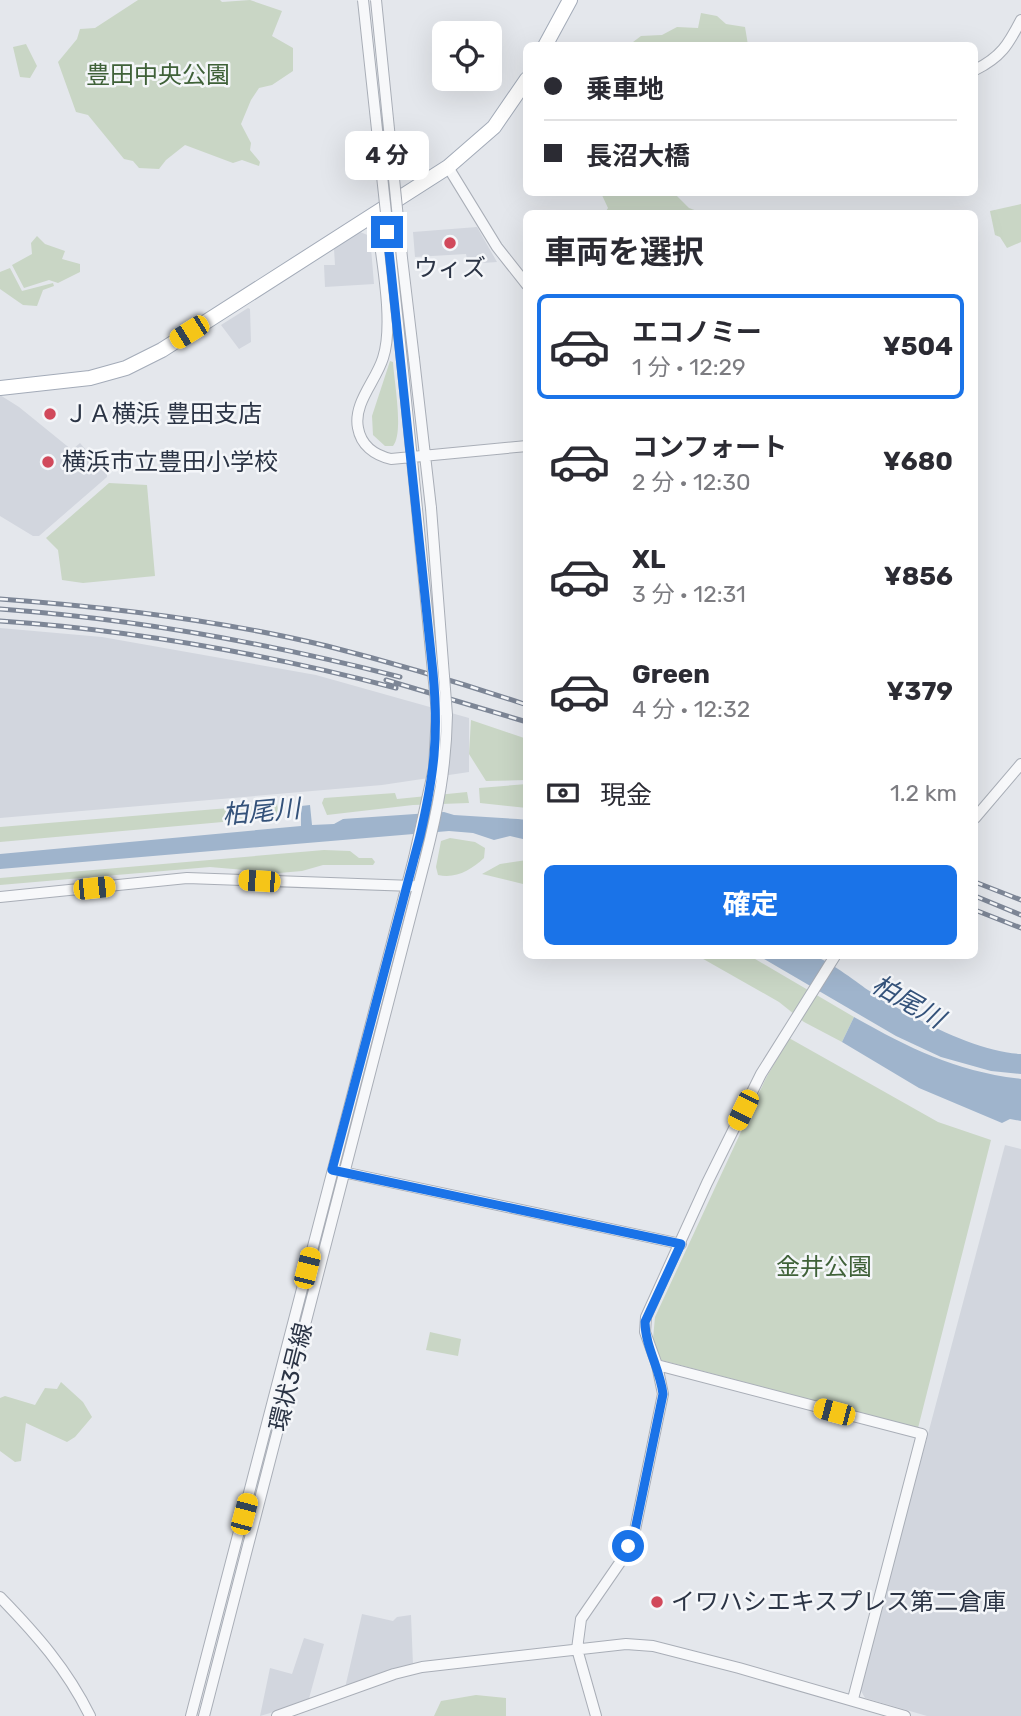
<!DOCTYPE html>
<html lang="ja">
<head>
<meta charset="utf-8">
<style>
  :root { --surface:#fff; --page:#f2f2f3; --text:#2b2b33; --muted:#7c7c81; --line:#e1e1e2; --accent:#1a73e8 }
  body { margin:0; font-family:Rubik,"Noto Sans JP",sans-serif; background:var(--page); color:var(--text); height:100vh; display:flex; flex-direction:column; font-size:26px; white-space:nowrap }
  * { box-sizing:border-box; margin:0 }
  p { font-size:23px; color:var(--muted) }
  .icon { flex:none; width:38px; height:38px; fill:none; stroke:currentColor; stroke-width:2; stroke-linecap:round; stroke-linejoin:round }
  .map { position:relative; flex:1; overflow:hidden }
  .details { position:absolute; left:523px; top:210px; width:455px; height:749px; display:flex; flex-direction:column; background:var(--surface); border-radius:10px; box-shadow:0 7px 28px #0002 }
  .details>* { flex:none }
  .guide { position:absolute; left:523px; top:42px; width:455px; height:154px; border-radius:10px; box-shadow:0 7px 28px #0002; display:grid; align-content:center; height:154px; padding:0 21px; background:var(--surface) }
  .fabs { position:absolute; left:432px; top:21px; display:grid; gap:14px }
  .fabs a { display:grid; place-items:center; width:70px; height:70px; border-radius:10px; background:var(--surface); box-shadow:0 7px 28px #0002; font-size:35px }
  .end { position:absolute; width:32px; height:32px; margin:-16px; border:9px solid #1a73e8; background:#fff; box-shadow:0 0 0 4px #fff }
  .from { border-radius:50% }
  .bubble { position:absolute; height:49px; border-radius:10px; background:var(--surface); box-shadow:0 7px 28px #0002; font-size:23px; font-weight:700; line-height:49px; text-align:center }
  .car { position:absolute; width:21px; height:42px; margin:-21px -10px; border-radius:9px; box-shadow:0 0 5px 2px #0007; background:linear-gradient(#f5c518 24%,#345 0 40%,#f5c518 0 76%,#345 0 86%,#f5c518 0) }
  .guide b { display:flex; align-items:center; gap:24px; height:66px; font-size:26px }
  .guide b+b { border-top:2px solid var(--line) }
  .guide i { width:18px; height:18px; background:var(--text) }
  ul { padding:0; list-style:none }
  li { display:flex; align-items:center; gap:21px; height:105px; margin:0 14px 10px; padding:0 7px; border:4px solid transparent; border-radius:10px }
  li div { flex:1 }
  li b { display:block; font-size:26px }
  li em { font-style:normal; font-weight:700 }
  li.current { border-color:var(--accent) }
  li>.icon { width:63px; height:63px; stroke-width:1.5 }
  h2 { padding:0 21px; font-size:32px; line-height:84px }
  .pay { display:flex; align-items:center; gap:18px; height:77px; padding:0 21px; font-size:26px }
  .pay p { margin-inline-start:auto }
  .cta { display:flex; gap:14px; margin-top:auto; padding:14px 21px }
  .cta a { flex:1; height:80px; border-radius:10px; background:var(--accent); color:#fff; font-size:28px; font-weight:700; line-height:80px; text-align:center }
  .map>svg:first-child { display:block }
  .built { fill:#d2d6de }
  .green { fill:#c9d6c5 }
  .water { fill:#9fb4cc }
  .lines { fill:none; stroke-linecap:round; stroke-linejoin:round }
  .minor-casing { stroke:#a9aeb7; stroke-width:12 }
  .major-casing { stroke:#a3abb8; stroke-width:16 }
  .minor { stroke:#f7f8fa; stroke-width:10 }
  .major { stroke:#fff; stroke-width:14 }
  .rail-casing { stroke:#7d8696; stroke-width:5 }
  .rail { stroke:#f4f6f9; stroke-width:2.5; stroke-dasharray:8; stroke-linecap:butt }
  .minor-bridge-casing { stroke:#a9aeb7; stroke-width:12; stroke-linecap:butt }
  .minor-bridge { stroke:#f7f8fa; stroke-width:10 }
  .route { stroke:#1a73e8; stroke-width:9 }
  .poi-dot { fill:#d1495b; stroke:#f4f6f9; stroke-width:2.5 }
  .labels { text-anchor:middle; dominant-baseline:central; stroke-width:5; stroke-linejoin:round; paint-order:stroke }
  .park-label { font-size:24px; fill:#3f6138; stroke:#f4f6f9 }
  .poi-label { font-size:24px; fill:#2b3445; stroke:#f4f6f9; text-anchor:start }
  .street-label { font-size:24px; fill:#2b3445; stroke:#f4f6f9 }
  .water-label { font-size:26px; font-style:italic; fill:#34527a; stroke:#f4f6f9 }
</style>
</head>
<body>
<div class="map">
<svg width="1021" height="1716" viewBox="0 0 1021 1716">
  <rect width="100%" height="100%" fill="#e4e7ec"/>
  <!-- built -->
  <path class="built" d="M 477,227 L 497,262 L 468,264 L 466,254 L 415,257 L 413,232 Z
    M 360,232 L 370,236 L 374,284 L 325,287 L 324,265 L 335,265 L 334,249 Z
    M 248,308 L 250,309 L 251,342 L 239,349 L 221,325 Z
    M 0,395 L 19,407 L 72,450 L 80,443 L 107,474 L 107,477 L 39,536 L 33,536 L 0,516 Z
    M 0,628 L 102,637 L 316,675 L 469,718 L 469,772 L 382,785 L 0,818 Z
    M 1005,1145 L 1021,1149 L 1021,1716 L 927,1716 L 865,1698 L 860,1689 Z
    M 362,1614 L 393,1621 L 397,1617 L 411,1615 L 413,1665 L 345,1688 Z
    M 304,1638 L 324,1644 L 308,1702 L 260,1716 L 270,1668 L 292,1674 Z"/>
  <!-- green -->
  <path class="green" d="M 138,0 L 220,0 L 222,2 L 250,0 L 282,11 L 272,36 L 293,48 L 293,71 L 272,85 L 259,88 L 251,100 L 241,124 L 251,143 L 250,150 L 260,162 L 259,166 L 242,160 L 233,163 L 185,145 L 166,160 L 159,169 L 139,168 L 133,161 L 124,159 L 88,115 L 76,112 L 58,62 L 77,39 L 80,29 L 95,28 Z
    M 701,13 L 717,16 L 726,24 L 745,27 L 748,45 L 606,45 L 629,45 L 641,36 L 662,35 L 677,27 L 698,28 Z
    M 26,44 L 37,66 L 30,78 L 20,77 L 13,47 Z
    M 601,193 L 674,193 L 689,208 L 697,211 L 697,213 L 605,213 L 608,208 Z
    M 1021,204 L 1021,242 L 1007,248 L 1000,237 L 995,235 L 990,211 Z
    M 37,236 L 45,244 L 65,251 L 62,259 L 80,264 L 80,272 L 58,283 L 49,280 L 24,288 L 12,265 L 32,254 L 31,243 Z
    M 10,268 L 22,291 L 53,283 L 54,286 L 43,290 L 37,306 L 23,305 L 0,289 L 0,272 Z
    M 390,361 L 393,362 C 394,381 404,433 393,446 L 385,446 L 373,435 L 372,416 Z
    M 109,483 L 147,485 L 155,576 L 83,583 L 62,580 L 58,550 L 46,538 Z
    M 471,720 L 527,739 L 527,780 L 486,781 L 469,754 Z
    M 527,784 L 527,808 L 480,803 L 479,788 Z
    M 467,792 L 469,803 L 413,805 L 327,815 L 322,803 L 324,798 L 395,793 L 397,799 Z
    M 277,804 L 279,817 L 0,842 L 0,827 Z
    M 450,838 L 475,842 L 485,848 L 484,858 C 471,870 456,879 438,875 L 436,867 L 441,841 Z
    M 324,850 L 350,851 L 359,858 L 372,858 L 375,862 L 373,865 L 323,865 L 302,871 L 279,873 L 210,867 L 0,885 L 0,878 Z
    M 527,860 L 527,885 L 482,874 L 500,864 Z
    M 698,956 L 750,956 L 854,1017 L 842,1042 L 804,1022 L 779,1002 Z
    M 789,1038 L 938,1122 L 991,1140 L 918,1428 L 661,1360 L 653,1339 L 655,1317 L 766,1078 Z
    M 430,1332 L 461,1339 L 458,1356 L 426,1350 Z
    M 61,1382 L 83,1402 L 92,1417 L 75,1437 L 67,1442 L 26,1423 L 21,1461 L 15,1462 L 0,1451 L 0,1398 L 5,1396 L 35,1405 L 45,1388 L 57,1389 Z
    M 476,1695 L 506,1698 L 506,1716 L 434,1716 L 441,1701 Z"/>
  <!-- water -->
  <path class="water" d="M 310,805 L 312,825 L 334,824 L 343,819 L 444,812 L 454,815 L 518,819 L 527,820 L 527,840 L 510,836 L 494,840 L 473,833 L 449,831 L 0,869 L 0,854 L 301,826 L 301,806 Z
    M 759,956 C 774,956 800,952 813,956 C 827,959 855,981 868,990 C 906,1015 975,1052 1021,1054 L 1021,1074 L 991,1071 L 941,1057 L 896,1036 Z
    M 854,1017 C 911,1049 955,1071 1021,1079 L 1021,1121 L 1010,1119 L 1002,1123 L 919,1088 L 842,1042 Z"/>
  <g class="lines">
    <defs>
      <path id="minor" d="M 975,70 C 1001,57 1008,45 1021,20
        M 448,167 L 497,247 L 527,285
        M 376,214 C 380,253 395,321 383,358 C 376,381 353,403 358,428 C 361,445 374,455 391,459 L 527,446
        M 414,359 L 431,508
        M 402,361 L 417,509
        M 975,818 L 1021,764
        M 0,897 L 187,878 L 413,886
        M 835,956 L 761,1074 L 707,1183 L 646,1317 L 645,1332 L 657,1365 L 922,1434 L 853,1699
        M 338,1171 L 681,1244
        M 0,1597 C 36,1634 67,1669 90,1716
        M 191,1716 L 414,858
        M 204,1716 L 425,860
        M 277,1716 L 394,1674 L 422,1667 L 626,1644 L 653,1646 L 739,1668 L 905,1716
        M 596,1716 L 577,1649 L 581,1619 L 621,1561 L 635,1530 L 663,1394 L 657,1365"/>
      <path id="major" d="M 545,46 L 570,0
        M 0,388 L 90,378 L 126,368 L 162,350 L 448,167 L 494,127 L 527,79"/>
    </defs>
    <!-- minor casing -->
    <use href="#minor" class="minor-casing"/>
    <!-- major casing -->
    <use href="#major" class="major-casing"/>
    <!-- minor -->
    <use href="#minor" class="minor"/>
    <!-- major -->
    <use href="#major" class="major"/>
    <defs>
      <path id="rail" d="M 0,599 C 109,607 220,620 327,646 C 394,663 461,683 527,705
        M 0,609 C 136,619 268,643 400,677
        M 0,621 C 134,630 266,654 396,688
        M 386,680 L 527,722
        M 975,882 L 1021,900
        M 975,896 L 1021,915
        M 975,910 L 1021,928"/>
    </defs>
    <!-- rail casing -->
    <use href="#rail" class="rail-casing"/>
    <!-- rail -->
    <use href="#rail" class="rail"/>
    <defs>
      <path id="minor-bridge" d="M 363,0 L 402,361
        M 376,0 L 402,258 L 414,359
        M 414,858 L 434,768 L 437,713 L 417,509
        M 425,860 C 438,809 446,768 447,715 L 431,508"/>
    </defs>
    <!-- minor-bridge casing -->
    <use href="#minor-bridge" class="minor-bridge-casing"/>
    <!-- minor-bridge -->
    <use href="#minor-bridge" class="minor-bridge"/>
  </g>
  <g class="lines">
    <!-- route -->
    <path class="route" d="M 387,232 L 433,673 C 439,736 434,775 420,836 L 332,1170 L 681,1244 L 645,1322 C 645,1346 660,1369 663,1394 L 635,1530 L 628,1546"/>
  </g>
  <!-- markers -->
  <g class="poi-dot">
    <circle cx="450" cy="243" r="7"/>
    <circle cx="50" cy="414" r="7"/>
    <circle cx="48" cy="462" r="7"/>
    <circle cx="657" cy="1602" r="7"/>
  </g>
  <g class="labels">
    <!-- park labels -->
    <g class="park-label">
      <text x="158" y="75">豊田中央公園</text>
      <text x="824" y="1267">金井公園</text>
    </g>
    <!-- poi labels -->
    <g class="poi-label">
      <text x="450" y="268" text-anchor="middle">ウィズ</text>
      <text x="64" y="414">ＪＡ横浜 豊田支店</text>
      <text x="62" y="462">横浜市立豊田小学校</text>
      <text x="671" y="1602">イワハシエキスプレス第二倉庫</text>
    </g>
    <!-- street labels -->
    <g class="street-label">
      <text transform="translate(291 1377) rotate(-76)">環状3号線</text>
    </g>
    <!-- water labels -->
    <g class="water-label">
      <text transform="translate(261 812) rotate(-5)">柏尾川</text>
      <text transform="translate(908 1002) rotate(30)">柏尾川</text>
    </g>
  </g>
</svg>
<div class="fabs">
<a><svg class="icon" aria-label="locate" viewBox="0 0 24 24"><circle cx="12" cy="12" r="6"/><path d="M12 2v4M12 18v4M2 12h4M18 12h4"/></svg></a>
</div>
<i class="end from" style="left:628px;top:1546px"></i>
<i class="end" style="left:387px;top:232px"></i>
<div class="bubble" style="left:345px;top:131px;width:84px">4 分</div>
<i class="car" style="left:189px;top:332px;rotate:238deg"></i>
<i class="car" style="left:259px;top:881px;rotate:274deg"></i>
<i class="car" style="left:94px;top:888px;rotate:84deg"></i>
<i class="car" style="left:743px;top:1110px;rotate:206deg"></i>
<i class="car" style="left:307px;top:1268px;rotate:14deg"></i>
<i class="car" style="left:834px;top:1412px;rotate:285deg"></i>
<i class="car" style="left:244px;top:1514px;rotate:15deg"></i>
<div class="guide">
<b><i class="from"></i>乗車地</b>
<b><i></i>長沼大橋</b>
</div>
<section class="details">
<h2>車両を選択</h2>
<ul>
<li class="current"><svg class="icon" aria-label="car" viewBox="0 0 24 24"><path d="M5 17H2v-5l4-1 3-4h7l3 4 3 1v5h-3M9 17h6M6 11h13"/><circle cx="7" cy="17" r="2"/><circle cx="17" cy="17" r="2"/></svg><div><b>エコノミー</b><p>1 分 · 12:29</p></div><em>¥504</em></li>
<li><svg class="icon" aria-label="car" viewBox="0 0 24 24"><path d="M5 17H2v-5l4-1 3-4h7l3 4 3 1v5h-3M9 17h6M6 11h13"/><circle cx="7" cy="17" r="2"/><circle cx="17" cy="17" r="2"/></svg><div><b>コンフォート</b><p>2 分 · 12:30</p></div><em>¥680</em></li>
<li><svg class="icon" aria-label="car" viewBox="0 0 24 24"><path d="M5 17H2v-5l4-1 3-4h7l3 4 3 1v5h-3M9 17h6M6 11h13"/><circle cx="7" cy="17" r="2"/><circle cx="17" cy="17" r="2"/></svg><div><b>XL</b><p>3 分 · 12:31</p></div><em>¥856</em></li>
<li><svg class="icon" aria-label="car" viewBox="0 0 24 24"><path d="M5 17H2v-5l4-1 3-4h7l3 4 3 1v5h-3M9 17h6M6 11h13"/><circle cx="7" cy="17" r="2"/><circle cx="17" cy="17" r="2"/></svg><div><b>Green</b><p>4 分 · 12:32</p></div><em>¥379</em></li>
</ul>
<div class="pay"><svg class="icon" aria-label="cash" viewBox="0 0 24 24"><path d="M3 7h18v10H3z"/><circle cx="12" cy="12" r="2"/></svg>現金<p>1.2 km</p></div>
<div class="cta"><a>確定</a></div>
</section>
</div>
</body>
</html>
